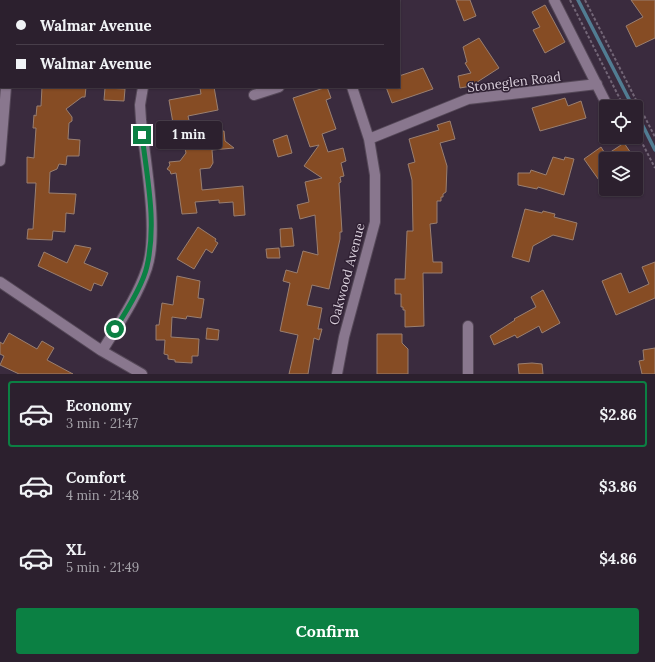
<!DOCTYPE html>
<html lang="en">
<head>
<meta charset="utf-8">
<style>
  :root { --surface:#2c202e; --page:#382d3a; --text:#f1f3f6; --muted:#a6a3aa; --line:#483e4a; --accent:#0b8043 }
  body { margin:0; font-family:Lora,serif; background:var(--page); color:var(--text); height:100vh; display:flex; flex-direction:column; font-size:15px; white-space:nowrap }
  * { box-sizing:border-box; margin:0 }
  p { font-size:13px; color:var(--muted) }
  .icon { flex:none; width:22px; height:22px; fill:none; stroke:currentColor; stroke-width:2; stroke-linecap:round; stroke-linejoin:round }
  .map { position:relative; height:374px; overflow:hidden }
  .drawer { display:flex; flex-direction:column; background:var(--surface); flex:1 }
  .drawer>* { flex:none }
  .banner { position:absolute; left:0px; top:0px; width:400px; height:88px; box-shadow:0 1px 3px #0004,0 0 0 1px var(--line); display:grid; align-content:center; height:88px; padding:0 16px; background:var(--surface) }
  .controls { position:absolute; left:599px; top:100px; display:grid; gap:8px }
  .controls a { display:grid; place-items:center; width:44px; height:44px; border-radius:4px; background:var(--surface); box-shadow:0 1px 3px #0004,0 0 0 1px var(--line); font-size:20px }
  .end { position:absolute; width:18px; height:18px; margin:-9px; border:5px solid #0b8043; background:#fff; box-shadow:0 0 0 2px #fff }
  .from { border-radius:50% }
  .bubble { position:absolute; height:28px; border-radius:4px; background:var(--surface); box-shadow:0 1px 3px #0004,0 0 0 1px var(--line); font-size:13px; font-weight:700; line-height:28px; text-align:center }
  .banner b { display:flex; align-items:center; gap:14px; height:38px; font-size:15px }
  .banner b+b { border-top:1px solid var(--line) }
  .banner i { width:10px; height:10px; background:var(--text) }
  ul { padding:7px 0 0; list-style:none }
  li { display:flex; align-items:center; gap:12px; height:66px; margin:0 8px 6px; padding:0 8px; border:2px solid transparent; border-radius:4px }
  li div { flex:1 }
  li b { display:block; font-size:15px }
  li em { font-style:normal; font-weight:700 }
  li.current { border-color:var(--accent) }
  li>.icon { width:36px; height:36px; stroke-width:1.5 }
  .cta { display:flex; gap:8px; margin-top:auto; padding:8px 16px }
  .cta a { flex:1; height:46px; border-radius:4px; background:var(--accent); color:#fff; font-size:16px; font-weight:700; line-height:46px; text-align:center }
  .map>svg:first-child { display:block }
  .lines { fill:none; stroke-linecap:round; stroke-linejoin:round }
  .stream { stroke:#517c92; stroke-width:3.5 }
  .building { fill:#864c24; stroke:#9a7f70 }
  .minor-casing { stroke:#554858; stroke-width:12 }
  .path { stroke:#736677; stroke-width:2; stroke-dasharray:3 2; stroke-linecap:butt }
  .minor { stroke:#89778e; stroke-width:10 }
  .route { stroke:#0b8043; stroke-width:5 }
  .labels { text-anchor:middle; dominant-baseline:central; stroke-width:3; stroke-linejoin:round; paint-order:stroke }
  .street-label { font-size:13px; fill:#d9cfdb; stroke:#302134 }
</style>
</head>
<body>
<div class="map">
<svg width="655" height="374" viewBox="0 0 655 374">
  <rect width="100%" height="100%" fill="#3a2b3e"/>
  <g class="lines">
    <!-- stream -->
    <path class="stream" d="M 578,0 L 633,107
      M 636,112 L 655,150"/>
  </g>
  <!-- building -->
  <path class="building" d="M 456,0 L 470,0 L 476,16 L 464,21 Z
    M 631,0 L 655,0 L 655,38 L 636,47 L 626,26 L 643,17 Z
    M 545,5 L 565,42 L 545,53 L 533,30 L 540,27 L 532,12 Z
    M 479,38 L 499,68 L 471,86 L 460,88 L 458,76 L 471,73 L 465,63 L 467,62 L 463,47 Z
    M 423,68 L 433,89 L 392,103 L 386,87 L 399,87 L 399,76 Z
    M 42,87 L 86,87 L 85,97 L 82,97 L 66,109 L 72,117 L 72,121 L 69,123 L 68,139 L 80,140 L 79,156 L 67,156 L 66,165 L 59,164 L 57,169 L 50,172 L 49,193 L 76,194 L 74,214 L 66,213 L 65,232 L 53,231 L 52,240 L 27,239 L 28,229 L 33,229 L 36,183 L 27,183 L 27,157 L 34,158 L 36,128 L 33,128 L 34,115 L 36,116 L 37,106 L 41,106 Z
    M 214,87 L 218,110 L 188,116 L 192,134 L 224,131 L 225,141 L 234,148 L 212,150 L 213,163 L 210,168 L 200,169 L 202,190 L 243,186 L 245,215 L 234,216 L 233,202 L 219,203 L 219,200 L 195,202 L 197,213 L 182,214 L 176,173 L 171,174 L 170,171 L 167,169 L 170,165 L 169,162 L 180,161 L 186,153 L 180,127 L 178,127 L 177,122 L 173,123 L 169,100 L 201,94 L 200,88 Z
    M 327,87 L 331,98 L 326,100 L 336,129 L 322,134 L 328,152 L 343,148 L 346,161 L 341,163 L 344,176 L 340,177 L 341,182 L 339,183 L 342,232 L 340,232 L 340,239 L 329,289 L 312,285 L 307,305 L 322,308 L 318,329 L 322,329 L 319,340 L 314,338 L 308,374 L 289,374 L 298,335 L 280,331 L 290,283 L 283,281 L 286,270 L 297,273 L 303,251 L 318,255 L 315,215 L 300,219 L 297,205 L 309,202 L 305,182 L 322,178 L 304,166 L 319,145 L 310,147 L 293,98 Z
    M 105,88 L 125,89 L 124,101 L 104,100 Z
    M 565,98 L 568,106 L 581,101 L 586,118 L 540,131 L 532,108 Z
    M 450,121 L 455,139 L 440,143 L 447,166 L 446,192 L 443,194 L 443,197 L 441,197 L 441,201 L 437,201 L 437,223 L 430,224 L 433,262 L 442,262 L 442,273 L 423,273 L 424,326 L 405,327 L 405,310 L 403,310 L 403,307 L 401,307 L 401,294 L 395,294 L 395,279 L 405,279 L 407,231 L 413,231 L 412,180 L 408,164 L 415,162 L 409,139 L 439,130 L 437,125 Z
    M 287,135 L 292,153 L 278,157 L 273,140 Z
    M 624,143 L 635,159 L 606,159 L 606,190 L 584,159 L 601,147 L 606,155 Z
    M 553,157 L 564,160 L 565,157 L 574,159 L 564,195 L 538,187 L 537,189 L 518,185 L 518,173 L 530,173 L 531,170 L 546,175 Z
    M 525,209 L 542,213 L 543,211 L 555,214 L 554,217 L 577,223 L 573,240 L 553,235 L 533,246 L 529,262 L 512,257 Z
    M 198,227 L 216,239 L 215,241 L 218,243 L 212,253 L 206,249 L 194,269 L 177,259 Z
    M 292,228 L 294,246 L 281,247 L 280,229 Z
    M 75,245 L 91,248 L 84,263 L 108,273 L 102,286 L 94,283 L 91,291 L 38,266 L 44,252 L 67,263 Z
    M 279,248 L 280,258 L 267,258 L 266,249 Z
    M 655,262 L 655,298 L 616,315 L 602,281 L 621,273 L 629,293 L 649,284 L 642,267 Z
    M 177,276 L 200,281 L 198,298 L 204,299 L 201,318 L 187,316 L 186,319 L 172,317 L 171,337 L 199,339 L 198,356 L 192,356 L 192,363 L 175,362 L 175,360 L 168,359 L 168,355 L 164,354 L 165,340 L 156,340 L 156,325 L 159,325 L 162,303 L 173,305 Z
    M 543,290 L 560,323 L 542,333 L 539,326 L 517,338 L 515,335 L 494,345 L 490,336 L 515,320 L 514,319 L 536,307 L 531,297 Z
    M 207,328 L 219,330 L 218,340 L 206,339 Z
    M 9,333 L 37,349 L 42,341 L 54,348 L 47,360 L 73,374 L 19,374 L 0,365 L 4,356 L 0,354 L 0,342 L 3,344 Z
    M 377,334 L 402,334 L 402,343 L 408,349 L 408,374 L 377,374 Z
    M 655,348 L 655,374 L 642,374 L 639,361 L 644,360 L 643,350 Z
    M 532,363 L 542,364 L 543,374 L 519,374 L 518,364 Z"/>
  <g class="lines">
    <defs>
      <path id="minor" d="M 140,0 L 140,1
        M 321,0 L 322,1
        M 554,0 L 608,107
        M 13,1 L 13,0
        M 254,95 L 279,87
        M 369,139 L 468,99 L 597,84
        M 0,161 L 6,87
        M 0,282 L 102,351 L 142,374
        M 102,351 C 118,325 137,298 147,268 C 159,231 145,160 141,120 L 140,105 L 143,87
        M 337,374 L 344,337 L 375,222 L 375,175 L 369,139 L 352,87
        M 468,374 L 468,326"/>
    </defs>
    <!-- minor casing -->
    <use href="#minor" class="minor-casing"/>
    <!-- path -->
    <path class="path" d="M 570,0 L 624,107
      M 585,0 L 655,137
      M 636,131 L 655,168"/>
    <!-- minor -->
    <use href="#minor" class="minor"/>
  </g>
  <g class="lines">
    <!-- route -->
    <path class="route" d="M 115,329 C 126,312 143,285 147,266 C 157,223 147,178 142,135"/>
  </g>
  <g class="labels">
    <!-- street labels -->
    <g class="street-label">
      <text transform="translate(514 82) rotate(-7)">Stoneglen Road</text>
      <text transform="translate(347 274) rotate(-75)">Oakwood Avenue</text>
    </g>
  </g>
</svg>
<div class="controls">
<a><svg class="icon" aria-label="locate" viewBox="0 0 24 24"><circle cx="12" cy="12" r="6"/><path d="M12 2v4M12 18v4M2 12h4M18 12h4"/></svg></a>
<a><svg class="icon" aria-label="layers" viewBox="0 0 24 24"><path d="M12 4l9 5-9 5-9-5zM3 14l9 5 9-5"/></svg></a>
</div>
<i class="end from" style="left:115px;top:329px"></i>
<i class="end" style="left:142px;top:135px"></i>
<div class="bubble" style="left:156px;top:121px;width:66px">1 min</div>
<div class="banner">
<b><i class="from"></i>Walmar Avenue</b>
<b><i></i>Walmar Avenue</b>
</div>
</div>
<section class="drawer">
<ul>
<li class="current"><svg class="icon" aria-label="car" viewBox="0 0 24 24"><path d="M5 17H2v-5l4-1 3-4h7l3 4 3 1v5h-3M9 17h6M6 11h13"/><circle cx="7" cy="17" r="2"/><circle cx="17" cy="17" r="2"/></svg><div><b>Economy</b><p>3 min · 21:47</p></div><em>$2.86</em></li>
<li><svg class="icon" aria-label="car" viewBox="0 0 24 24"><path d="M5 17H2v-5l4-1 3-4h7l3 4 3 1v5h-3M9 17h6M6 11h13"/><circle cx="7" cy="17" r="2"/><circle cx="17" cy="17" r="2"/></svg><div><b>Comfort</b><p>4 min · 21:48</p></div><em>$3.86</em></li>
<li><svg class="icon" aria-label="car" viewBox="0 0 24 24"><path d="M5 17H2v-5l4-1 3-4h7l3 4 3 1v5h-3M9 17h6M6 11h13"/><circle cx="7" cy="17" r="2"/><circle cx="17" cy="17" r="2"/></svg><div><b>XL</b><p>5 min · 21:49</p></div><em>$4.86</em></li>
</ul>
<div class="cta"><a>Confirm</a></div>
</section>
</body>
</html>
